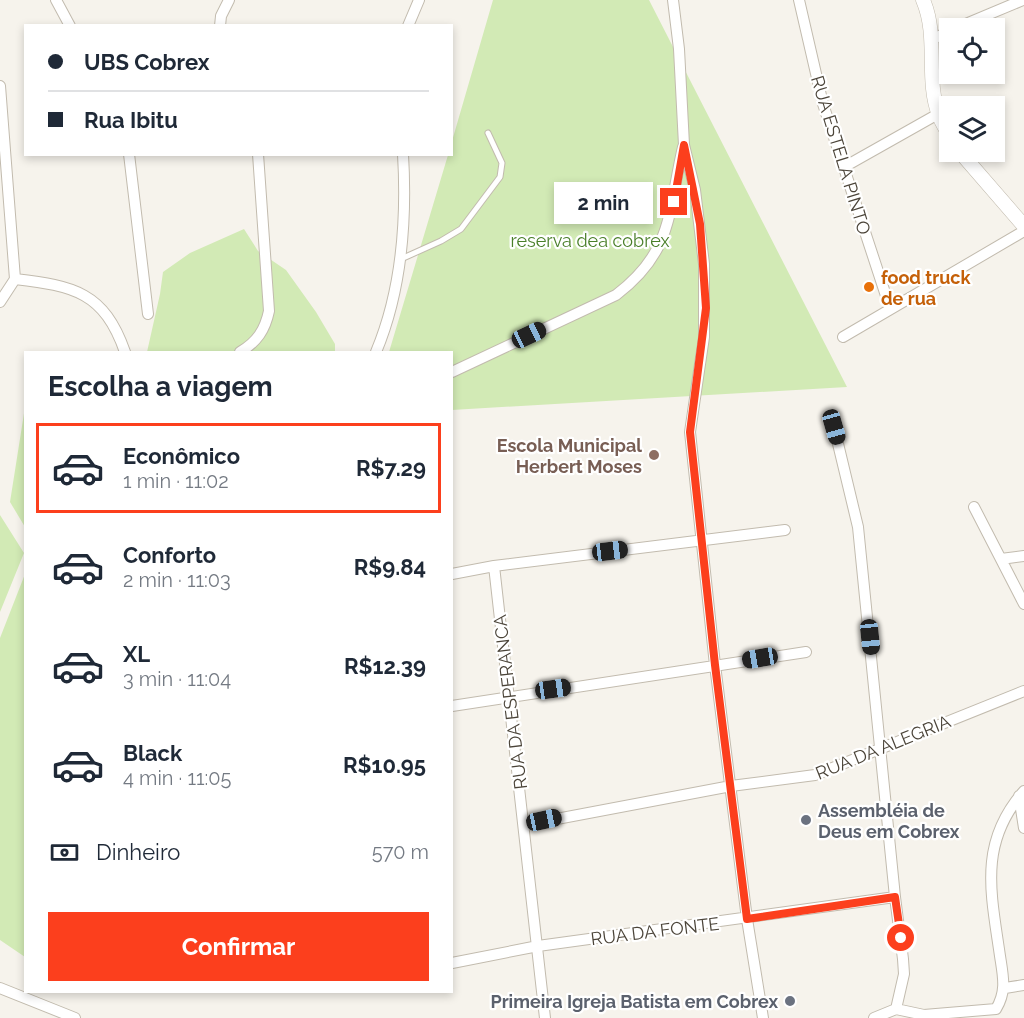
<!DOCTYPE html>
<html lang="pt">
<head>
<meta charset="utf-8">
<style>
  :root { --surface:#fff; --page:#f2f2f3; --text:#1f2937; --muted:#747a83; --line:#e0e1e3; --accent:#fc3f1d }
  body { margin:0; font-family:Raleway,sans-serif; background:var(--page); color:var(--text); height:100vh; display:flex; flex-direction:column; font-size:22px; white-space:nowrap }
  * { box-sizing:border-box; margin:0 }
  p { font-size:20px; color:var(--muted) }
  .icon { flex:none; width:33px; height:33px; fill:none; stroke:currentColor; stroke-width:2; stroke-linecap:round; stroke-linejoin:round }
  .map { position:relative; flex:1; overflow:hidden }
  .drawer { position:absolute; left:24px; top:351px; width:429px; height:642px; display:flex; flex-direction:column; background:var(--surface); border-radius:0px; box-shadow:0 3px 9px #0003 }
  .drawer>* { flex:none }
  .guide { position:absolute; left:24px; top:24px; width:429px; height:132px; border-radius:0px; box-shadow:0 3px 9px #0003; display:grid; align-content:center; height:132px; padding:0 24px; background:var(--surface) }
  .controls { position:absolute; left:939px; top:18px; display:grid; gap:12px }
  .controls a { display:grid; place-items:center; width:66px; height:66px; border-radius:0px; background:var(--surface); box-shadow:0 3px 9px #0003; font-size:30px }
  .end { position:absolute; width:27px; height:27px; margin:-14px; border:8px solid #fc3f1d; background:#fff; box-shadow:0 0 0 3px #fff }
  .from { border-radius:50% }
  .bubble { position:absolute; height:42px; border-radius:0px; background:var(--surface); box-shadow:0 3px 9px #0003; font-size:20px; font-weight:700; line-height:42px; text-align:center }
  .car { position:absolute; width:18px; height:36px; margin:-18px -9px; border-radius:8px; box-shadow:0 0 4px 2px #0007; background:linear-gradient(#222 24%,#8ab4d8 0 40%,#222 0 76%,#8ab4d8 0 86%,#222 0) }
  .guide b { display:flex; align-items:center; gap:21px; height:57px; font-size:22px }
  .guide b+b { border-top:2px solid var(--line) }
  .guide i { width:15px; height:15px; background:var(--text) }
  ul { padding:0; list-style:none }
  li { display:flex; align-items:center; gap:18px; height:90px; margin:0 12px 9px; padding:0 12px; border:3px solid transparent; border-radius:0px }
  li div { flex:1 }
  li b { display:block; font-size:22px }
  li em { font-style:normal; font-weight:700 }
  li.selected { border-color:var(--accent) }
  li>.icon { width:54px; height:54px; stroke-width:1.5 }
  h2 { padding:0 24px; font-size:27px; line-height:72px }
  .pay { display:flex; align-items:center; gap:15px; height:66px; padding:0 24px; font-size:22px }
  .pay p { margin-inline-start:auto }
  .primary-button { display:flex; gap:12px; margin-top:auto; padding:12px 24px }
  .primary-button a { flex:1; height:69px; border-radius:0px; background:var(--accent); color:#fff; font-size:24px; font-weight:700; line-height:69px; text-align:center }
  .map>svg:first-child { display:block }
  .green { fill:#d2eab5 }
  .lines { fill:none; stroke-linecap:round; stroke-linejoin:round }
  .service-casing { stroke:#c2bbae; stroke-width:7 }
  .minor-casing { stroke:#c2bbae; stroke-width:12 }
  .tertiary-casing { stroke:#c2bbae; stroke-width:15 }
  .service { stroke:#fff; stroke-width:5 }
  .minor { stroke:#fff; stroke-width:10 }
  .tertiary { stroke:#fff; stroke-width:14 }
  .route { stroke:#fc3f1d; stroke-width:8 }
  .food-dot { fill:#e8710a; stroke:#fff; stroke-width:2 }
  .education-dot { fill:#8d6e63; stroke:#fff; stroke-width:2 }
  .worship-dot { fill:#6b7280; stroke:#fff; stroke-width:2 }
  .labels { text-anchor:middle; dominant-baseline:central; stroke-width:4.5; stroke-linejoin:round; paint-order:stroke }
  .street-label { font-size:18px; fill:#4b4439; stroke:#fff }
  .park-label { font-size:18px; fill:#4a7f2a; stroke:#fff }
  .food-label { font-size:18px; font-weight:bold; fill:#c56008; stroke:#fff; text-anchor:start }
  .education-label { font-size:18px; font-weight:bold; fill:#785e54; stroke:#fff; text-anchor:end }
  .worship-label { font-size:18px; font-weight:bold; fill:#5b616d; stroke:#fff; text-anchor:start }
</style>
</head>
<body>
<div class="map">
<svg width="1024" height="1018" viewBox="0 0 1024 1018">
  <rect width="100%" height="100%" fill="#f6f3ec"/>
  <!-- green -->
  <path class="green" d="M 493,0 L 649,0 L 847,387 L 452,410 L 452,352 L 389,352 L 448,155 L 452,154 L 452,141 Z
    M 244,229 L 258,251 L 286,270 L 316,312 L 335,344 L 335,352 L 147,352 L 160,294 L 163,272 L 190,253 Z
    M 25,407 L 25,527 L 10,502 Z
    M 0,515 L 24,553 L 0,612 Z
    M 25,574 L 25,957 L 0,940 L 0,638 Z"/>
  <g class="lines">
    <defs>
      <path id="service" d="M 401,259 L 441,241 L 461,229 L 500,177 L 502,163 L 488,133"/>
      <path id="minor" d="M 56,0 L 70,26
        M 673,0 L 679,49 L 684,145 L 695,190 L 704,264 L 704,337 L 690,432 L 715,665 L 747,919 L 763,1018
        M 799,0 L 823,104 L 890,308
        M 220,26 L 221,16 L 229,0
        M 408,26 L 419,0
        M 956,28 L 1023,0
        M 933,39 L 950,31
        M 0,86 L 15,279 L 0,302
        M 129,154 L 148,314
        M 844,167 L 938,114
        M 15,279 C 74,286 104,292 125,352
        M 843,337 L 1024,231
        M 240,352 C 257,342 265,330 269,311 L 258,154
        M 376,352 C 402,290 407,222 403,154
        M 452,372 L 616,295 C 674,251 668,211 683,147
        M 834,427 L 858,527 L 895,897 L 903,959 L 904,974 L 896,1009
        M 974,507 L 1024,604
        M 1001,559 L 1024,556
        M 494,566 L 545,1018
        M 452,574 L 494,566 L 785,530
        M 452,706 L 806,652
        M 1019,796 L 1024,828
        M 525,825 L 731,786 L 815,775 L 1024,691
        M 452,963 L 538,946 L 895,897
        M 0,988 L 75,1018
        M 1005,988 L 1024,985
        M 996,1009 C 1007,991 1003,976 1000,956 C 991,893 978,843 1024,791
        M 874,1018 L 896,1009 L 924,1015 L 996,1009"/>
      <path id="tertiary" d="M 923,0 C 939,37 925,79 939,115 C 941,122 946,129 950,136
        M 960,152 L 1024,226"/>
    </defs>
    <!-- service casing -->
    <use href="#service" class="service-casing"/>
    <!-- minor casing -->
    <use href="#minor" class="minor-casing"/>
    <!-- tertiary casing -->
    <use href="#tertiary" class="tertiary-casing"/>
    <!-- service -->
    <use href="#service" class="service"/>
    <!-- minor -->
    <use href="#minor" class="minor"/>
    <!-- tertiary -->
    <use href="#tertiary" class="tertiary"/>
  </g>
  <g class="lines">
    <!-- route -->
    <path class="route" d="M 674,202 L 684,145 L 700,224 L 706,308 L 690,432 L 715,665 L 747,919 L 895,897 L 901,938"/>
  </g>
  <!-- markers -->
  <circle class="food-dot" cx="869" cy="287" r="6"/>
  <circle class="education-dot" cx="654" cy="455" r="6"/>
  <g class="worship-dot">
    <circle cx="806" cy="820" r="6"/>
    <circle cx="790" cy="1001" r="6"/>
  </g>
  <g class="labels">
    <!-- street labels -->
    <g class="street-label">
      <text transform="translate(841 155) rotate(73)">RUA ESTELA PINTO</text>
      <text transform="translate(510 702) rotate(-97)">RUA DA ESPERANCA</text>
      <text transform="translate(883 747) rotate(-22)">RUA DA ALEGRIA</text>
      <text transform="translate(655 931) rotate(-7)">RUA DA FONTE</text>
    </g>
    <!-- park labels -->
    <g class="park-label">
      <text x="590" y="240">reserva dea cobrex</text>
    </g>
    <!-- food labels -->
    <g class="food-label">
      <text x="881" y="277">food truck<tspan x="881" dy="21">de rua</tspan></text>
    </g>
    <!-- education labels -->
    <g class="education-label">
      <text x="642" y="445">Escola Municipal<tspan x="642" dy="21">Herbert Moses</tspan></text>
    </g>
    <!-- worship labels -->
    <g class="worship-label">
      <text x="818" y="810">Assembléia de<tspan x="818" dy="21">Deus em Cobrex</tspan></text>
      <text x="778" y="1001" text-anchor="end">Primeira Igreja Batista em Cobrex</text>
    </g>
  </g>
</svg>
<div class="controls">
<a><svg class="icon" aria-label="locate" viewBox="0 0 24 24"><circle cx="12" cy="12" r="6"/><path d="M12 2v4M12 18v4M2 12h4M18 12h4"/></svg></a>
<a><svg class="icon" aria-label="layers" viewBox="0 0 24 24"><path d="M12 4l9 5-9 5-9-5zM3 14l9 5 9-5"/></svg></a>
</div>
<i class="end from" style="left:901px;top:938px"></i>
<i class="end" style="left:674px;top:202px"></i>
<div class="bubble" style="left:554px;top:182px;width:99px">2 min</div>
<i class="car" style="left:529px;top:335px;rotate:65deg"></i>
<i class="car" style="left:834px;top:427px;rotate:164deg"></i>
<i class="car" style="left:610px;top:551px;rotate:83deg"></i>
<i class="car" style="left:870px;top:637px;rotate:174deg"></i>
<i class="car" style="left:760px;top:658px;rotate:261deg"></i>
<i class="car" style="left:553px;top:689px;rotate:82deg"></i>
<i class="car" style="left:544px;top:820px;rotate:78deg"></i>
<div class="guide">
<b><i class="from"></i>UBS Cobrex</b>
<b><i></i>Rua Ibitu</b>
</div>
<section class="drawer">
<h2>Escolha a viagem</h2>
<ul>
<li class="selected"><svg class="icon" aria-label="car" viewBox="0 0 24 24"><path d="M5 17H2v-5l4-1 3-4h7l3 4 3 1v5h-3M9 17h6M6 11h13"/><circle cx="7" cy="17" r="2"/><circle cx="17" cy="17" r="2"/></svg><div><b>Econômico</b><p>1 min · 11:02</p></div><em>R$7.29</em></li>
<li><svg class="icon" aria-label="car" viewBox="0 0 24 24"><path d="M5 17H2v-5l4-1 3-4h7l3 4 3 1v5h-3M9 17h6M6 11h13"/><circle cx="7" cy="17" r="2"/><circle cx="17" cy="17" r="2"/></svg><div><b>Conforto</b><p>2 min · 11:03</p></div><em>R$9.84</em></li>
<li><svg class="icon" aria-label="car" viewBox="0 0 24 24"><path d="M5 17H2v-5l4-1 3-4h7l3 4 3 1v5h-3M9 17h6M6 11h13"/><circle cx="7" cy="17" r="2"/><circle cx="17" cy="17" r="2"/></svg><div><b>XL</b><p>3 min · 11:04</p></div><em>R$12.39</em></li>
<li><svg class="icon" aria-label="car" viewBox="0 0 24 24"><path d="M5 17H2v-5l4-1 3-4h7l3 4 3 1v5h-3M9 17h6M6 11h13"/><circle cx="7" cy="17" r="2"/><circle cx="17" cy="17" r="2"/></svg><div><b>Black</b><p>4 min · 11:05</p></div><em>R$10.95</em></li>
</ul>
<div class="pay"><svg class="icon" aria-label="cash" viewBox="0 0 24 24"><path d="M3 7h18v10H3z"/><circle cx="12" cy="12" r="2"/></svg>Dinheiro<p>570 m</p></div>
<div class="primary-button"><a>Confirmar</a></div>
</section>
</div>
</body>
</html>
